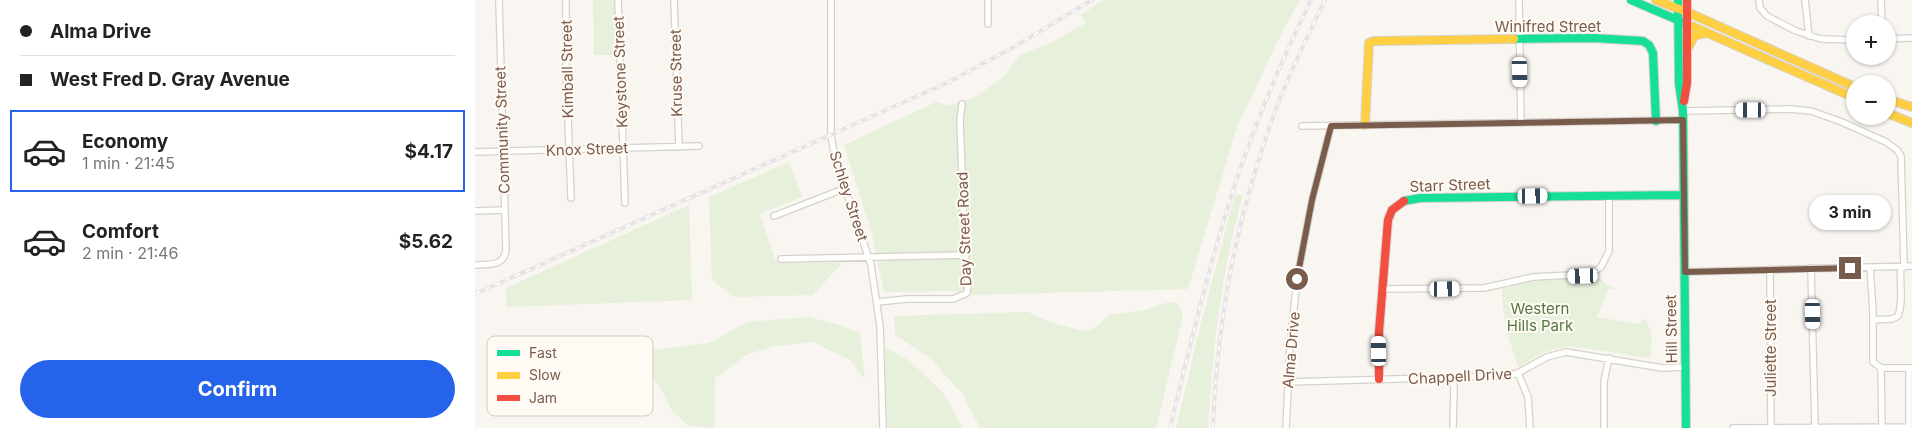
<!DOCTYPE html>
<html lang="en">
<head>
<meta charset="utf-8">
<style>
  :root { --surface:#fff; --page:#f6f6f6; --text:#222; --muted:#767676; --line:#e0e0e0; --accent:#2563eb }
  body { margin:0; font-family:Inter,sans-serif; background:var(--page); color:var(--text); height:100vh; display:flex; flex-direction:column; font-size:19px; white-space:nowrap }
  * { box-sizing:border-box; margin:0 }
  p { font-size:16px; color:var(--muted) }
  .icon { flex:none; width:28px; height:28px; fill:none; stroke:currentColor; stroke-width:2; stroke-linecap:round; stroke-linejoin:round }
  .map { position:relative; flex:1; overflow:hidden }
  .details { display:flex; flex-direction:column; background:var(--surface); width:475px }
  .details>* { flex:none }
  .hud { display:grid; align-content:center; height:110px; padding:0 20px; background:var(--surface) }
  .buttons { position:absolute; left:1371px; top:15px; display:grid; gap:10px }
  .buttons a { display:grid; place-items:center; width:50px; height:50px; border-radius:50%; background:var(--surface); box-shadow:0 1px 4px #0004; font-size:25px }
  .end { position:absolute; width:22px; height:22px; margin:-11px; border:6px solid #7a5c4d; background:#fff; box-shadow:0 0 0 2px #fff }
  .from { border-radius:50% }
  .bubble { position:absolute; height:35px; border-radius:18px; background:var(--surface); box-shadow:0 1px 4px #0004; font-size:16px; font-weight:700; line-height:35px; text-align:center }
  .car { position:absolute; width:15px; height:30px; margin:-15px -8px; border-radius:6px; box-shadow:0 0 4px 1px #0007; background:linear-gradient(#fff 24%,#345 0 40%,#fff 0 76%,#345 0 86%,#fff 0) }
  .hud b { display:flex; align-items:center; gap:18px; height:48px; font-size:19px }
  .hud b+b { border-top:1px solid var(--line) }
  .hud i { width:12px; height:12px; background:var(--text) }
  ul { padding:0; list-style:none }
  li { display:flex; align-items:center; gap:15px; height:82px; margin:0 10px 8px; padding:0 10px; border:2px solid transparent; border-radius:0px }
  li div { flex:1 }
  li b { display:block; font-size:19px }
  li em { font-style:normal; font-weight:700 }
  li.on { border-color:var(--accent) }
  li>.icon { width:45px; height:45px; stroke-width:1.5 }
  .primary-button { display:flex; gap:10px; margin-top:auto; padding:10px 20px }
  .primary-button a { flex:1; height:58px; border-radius:30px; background:var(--accent); color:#fff; font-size:20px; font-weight:700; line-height:58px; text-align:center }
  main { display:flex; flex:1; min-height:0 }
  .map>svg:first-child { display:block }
  .green { fill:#e7f0db }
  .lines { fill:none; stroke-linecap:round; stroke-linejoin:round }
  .street-casing { stroke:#d7d1cb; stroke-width:8 }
  .fast-casing { stroke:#d9d2cb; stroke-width:10 }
  .slow-casing { stroke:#d9d2cb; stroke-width:10 }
  .jam-casing { stroke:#d9d2cb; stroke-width:10 }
  .street { stroke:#fefefd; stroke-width:5.5 }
  .fast { stroke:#16e098; stroke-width:8 }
  .slow { stroke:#ffcf43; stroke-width:8 }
  .jam { stroke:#f24e42; stroke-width:8 }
  .rail-casing { stroke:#e6e3e7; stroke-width:4 }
  .rail { stroke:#fffaf3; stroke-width:2; stroke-dasharray:5.5; stroke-linecap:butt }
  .route { stroke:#7a5c4d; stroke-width:6 }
  .labels { text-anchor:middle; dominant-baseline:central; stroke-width:4; stroke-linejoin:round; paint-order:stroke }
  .street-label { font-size:15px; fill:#7a5c4d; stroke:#fffaf3 }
  .park-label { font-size:15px; fill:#537a41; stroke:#fffaf3 }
  .key { fill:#fffaf3; stroke:#d7cbc1; stroke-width:1 }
  .key-label { font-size:14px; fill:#7a5c4d }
</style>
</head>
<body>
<main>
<section class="details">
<div class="hud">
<b><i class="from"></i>Alma Drive</b>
<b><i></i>West Fred D. Gray Avenue</b>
</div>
<ul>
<li class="on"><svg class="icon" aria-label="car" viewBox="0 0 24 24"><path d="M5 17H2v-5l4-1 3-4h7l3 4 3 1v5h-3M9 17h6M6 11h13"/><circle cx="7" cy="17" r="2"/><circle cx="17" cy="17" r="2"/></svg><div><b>Economy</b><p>1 min · 21:45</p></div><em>$4.17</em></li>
<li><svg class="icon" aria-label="car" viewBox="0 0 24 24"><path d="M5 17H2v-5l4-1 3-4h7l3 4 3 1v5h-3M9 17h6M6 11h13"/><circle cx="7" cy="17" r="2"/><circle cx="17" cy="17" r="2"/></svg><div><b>Comfort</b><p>2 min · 21:46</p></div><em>$5.62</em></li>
</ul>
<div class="primary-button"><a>Confirm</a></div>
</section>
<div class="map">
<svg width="1437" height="428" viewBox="0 0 1437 428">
  <rect width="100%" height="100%" fill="#f9f5f0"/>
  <!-- green -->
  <path class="green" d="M 118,0 L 139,0 L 141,55 L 119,55 Z
    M 628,0 L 825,0 L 810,26 L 762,127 L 713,289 L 500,295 L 481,291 L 409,292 L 397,234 L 369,145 L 461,102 L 475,106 L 500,97 L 527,78 L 546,54 L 575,43 L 611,23 L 606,15 Z
    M 314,162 L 327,197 L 285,214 L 301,262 L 367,263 L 338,295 L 259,297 L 237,280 L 234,197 Z
    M 760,195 L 768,195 C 746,271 738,349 733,428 L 701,428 L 725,327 Z
    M 214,205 L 217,300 L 32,307 L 31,288 Z
    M 1118,277 C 1127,278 1131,286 1139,287 L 1140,289 L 1133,289 L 1122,317 L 1164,324 L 1169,318 C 1179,333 1177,341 1175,358 L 1094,346 L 1067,353 L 1044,368 C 1034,342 1027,317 1027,289 L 1059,280 Z
    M 694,302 L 703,303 L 708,316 L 681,428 L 505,428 L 488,395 L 455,358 L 420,335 L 419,316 L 553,312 L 577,323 L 608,331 L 617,330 L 636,314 L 666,311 Z
    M 333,317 L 361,324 L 385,333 L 390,380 L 375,360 L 338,342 L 300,346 L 273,354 L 240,378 L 240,428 L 214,426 L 197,411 L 186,388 L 164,362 L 161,352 L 234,343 L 273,322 Z
    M 410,347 L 436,362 L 469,394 L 488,428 L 412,428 Z"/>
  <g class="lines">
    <defs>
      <path id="street" d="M 91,0 L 91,67 L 96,198
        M 143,0 L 150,203
        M 199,0 L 204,147
        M 356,0 L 356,136 L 360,158 L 396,265 L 405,326 L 408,428
        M 513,0 L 513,24
        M 1044,0 L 1046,123
        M 1284,0 L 1285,8 L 1292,16 L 1321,31 L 1346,39 L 1380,40
        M 1330,0 L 1334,36
        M 1406,0 L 1407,24
        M 1412,39 L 1437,38
        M 1208,111 L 1314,109 L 1336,111 L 1367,122 L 1411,142 L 1422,150 L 1426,156 L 1429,267
        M 827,126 L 1208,120
        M 0,152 L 224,146
        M 0,211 L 30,210
        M 299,216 L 371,188
        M 306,259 L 491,255
        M 0,265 C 13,264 29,267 31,250 L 24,0
        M 1395,267 L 1398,312 L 1398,362 L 1406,368 L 1437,368
        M 1336,268 L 1340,427
        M 1295,269 L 1296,428
        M 1209,272 L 1437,266
        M 907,289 L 1009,288 L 1058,277 L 1115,274 L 1126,267 L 1134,251 L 1134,195
        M 402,302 L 432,299 L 478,299 L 492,293 L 493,283 L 490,252 L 485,120 L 487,104
        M 1398,320 L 1417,319 L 1423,316 C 1429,301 1424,282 1426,267
        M 1406,368 L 1407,428
        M 1434,368 L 1434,428
        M 1043,373 L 1053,397 L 1055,428
        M 977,378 L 979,387 L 978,428
        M 813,382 L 1028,376 L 1043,373 L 1072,357 L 1091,352 L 1187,368 L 1210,367
        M 811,428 L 815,347 L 822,279 L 837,200 L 856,126
        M 1129,428 L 1129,381 L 1134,358
        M 1258,428 L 1434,427"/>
      <path id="fast" d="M 1156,0 L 1212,24
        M 1203,0 L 1204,84 L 1208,111 L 1211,428
        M 1039,39 L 1118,38 L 1168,41 L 1174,45 L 1178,53 L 1181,121
        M 929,201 L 945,198 L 1209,195"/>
      <path id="slow" d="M 1181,0 L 1212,12
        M 1212,12 L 1380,87
        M 1212,24 L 1380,98
        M 1212,50 L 1219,36 L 1231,33
        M 1412,99 L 1437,107
        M 1412,113 L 1437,123
        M 890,125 L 894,43 L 899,41 L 1039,39"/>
      <path id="jam" d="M 1209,101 L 1212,83 L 1212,0
        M 904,379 L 904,332 L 913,220 L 917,210 L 929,201"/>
    </defs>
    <!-- street casing -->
    <use href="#street" class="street-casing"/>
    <!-- fast casing -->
    <use href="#fast" class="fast-casing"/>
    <!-- slow casing -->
    <use href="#slow" class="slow-casing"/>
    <!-- jam casing -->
    <use href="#jam" class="jam-casing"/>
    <!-- street -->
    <use href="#street" class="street"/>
    <!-- fast -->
    <use href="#fast" class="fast"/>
    <!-- slow -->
    <use href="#slow" class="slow"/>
    <!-- jam -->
    <use href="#jam" class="jam"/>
    <defs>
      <path id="rail" d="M 0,294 L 476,81 L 537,48 L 617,0
        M 695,428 C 714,351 732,273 756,197 C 777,129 805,64 836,0
        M 738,428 C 742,315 764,206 804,101 C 818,66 834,33 850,0"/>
    </defs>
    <!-- rail casing -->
    <use href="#rail" class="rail-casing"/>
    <!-- rail -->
    <use href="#rail" class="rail"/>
  </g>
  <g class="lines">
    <!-- route -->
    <path class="route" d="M 822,279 L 837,200 L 856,126 L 1208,120 L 1210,272 L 1375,268"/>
  </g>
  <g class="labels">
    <!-- street labels -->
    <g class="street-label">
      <text x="1073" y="26">Winifred Street</text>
      <text transform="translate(92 69) rotate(-91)">Kimball Street</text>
      <text transform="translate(145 72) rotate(-92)">Keystone Street</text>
      <text transform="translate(201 73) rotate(-91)">Kruse Street</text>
      <text transform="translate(27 130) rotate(-92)">Community Street</text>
      <text transform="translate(112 149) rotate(-2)">Knox Street</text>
      <text transform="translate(975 185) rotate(-2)">Starr Street</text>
      <text transform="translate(374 196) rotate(72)">Schley Street</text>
      <text transform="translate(489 229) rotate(-92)">Day Street Road</text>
      <text transform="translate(1196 329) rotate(-91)">Hill Street</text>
      <text transform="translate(1295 348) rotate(-90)">Juliette Street</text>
      <text transform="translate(816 350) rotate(-85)">Alma Drive</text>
      <text transform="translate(985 376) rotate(-3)">Chappell Drive</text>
    </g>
    <!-- park labels -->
    <g class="park-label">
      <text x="1065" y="308">Western<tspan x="1065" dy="17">Hills Park</tspan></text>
    </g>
  </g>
  <!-- legend -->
  <rect x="12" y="336" width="166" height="80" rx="8" class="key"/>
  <rect x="22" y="350" width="23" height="6" fill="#16e098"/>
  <rect x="22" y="372" width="23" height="7" fill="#ffcf43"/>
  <rect x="22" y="395" width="23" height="6" fill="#f24e42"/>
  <g class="key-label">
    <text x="54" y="358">Fast</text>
    <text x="54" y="380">Slow</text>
    <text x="54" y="403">Jam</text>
  </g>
</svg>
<div class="buttons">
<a>+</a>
<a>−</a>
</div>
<i class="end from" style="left:822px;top:279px"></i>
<i class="end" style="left:1375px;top:268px"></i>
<div class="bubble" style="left:1334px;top:195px;width:82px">3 min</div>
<i class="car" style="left:1045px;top:72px;rotate:178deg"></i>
<i class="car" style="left:1276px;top:110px;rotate:270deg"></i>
<i class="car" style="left:1058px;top:196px;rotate:89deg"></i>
<i class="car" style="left:1108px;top:276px;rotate:268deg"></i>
<i class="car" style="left:970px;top:289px;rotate:89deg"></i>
<i class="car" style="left:1338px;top:314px;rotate:179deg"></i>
<i class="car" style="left:904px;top:351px;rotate:359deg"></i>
</div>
</main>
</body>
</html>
